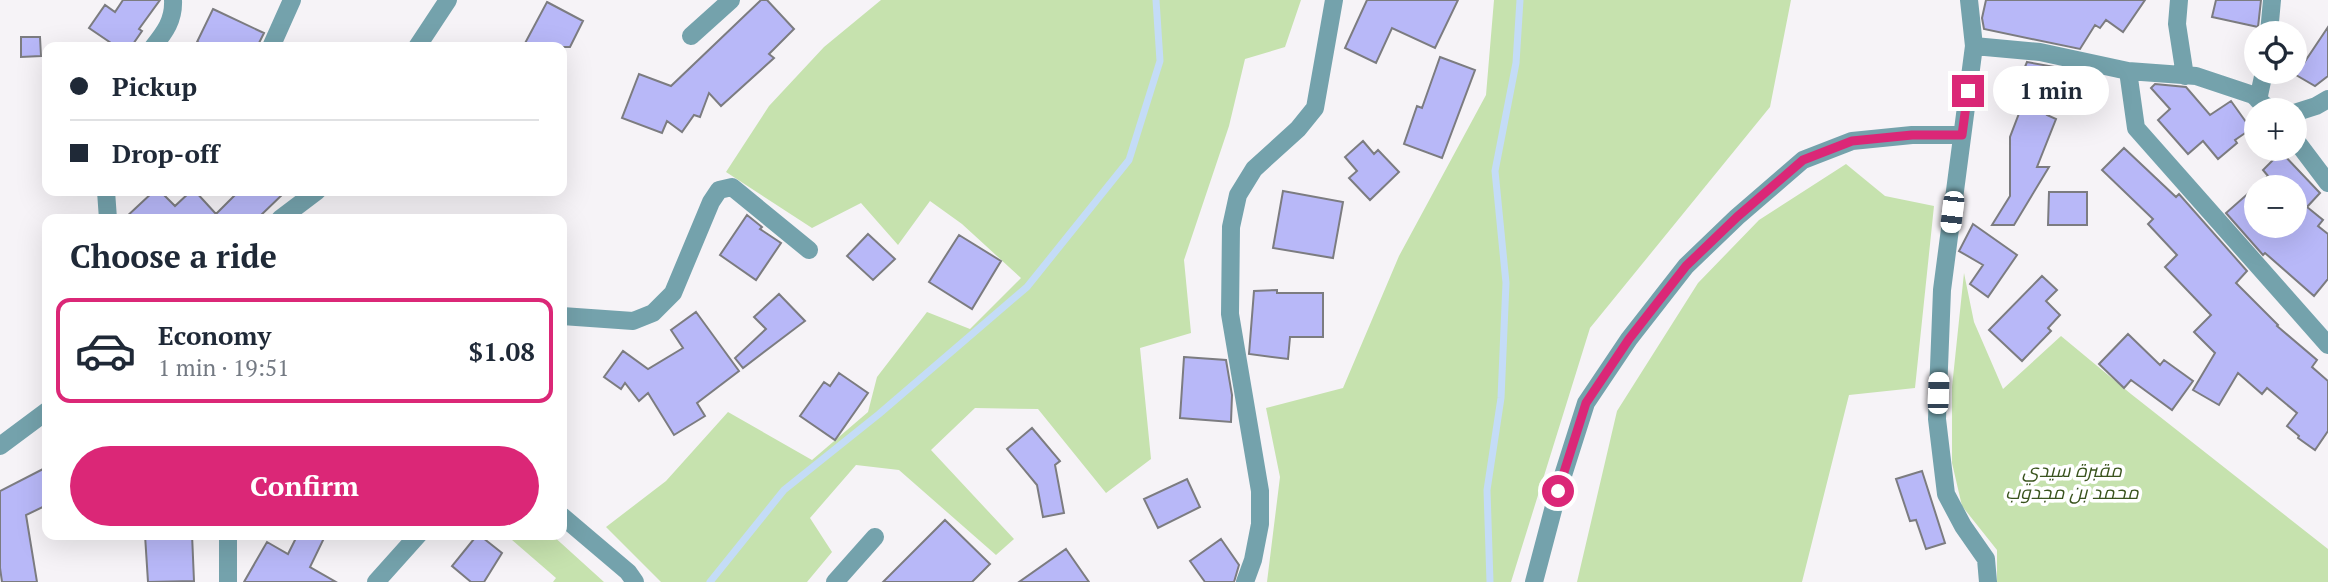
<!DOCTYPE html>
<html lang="en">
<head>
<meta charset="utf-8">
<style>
  :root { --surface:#fff; --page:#f6f6f7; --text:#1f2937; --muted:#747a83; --line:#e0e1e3; --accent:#db2777 }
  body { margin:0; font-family:"PT Serif",Cairo,serif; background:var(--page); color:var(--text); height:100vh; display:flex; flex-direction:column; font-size:26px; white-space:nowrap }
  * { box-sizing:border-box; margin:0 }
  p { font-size:23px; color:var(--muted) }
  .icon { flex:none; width:38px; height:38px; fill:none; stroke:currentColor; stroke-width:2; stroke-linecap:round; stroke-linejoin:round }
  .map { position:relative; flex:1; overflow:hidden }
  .side { position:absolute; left:42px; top:214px; width:525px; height:326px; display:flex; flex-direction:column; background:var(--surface); border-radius:14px; box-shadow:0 7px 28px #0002 }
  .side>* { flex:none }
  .top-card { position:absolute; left:42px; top:42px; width:525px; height:154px; border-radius:14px; box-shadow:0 7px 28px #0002; display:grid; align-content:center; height:154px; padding:0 28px; background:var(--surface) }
  .buttons { position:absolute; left:2244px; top:21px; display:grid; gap:14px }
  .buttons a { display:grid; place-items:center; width:63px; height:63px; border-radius:50%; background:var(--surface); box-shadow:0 7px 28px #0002; font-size:35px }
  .end { position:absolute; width:32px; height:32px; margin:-16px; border:9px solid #db2777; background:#fff; box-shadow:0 0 0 4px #fff }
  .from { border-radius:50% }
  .bubble { position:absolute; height:49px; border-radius:24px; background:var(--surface); box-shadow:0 7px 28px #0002; font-size:23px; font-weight:800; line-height:49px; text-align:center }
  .car { position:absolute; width:21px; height:42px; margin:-21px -10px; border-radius:9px; box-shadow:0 0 5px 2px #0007; background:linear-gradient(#fff 24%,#345 0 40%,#fff 0 76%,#345 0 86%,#fff 0) }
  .top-card b { display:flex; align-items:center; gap:24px; height:66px; font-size:26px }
  .top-card b+b { border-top:2px solid var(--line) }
  .top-card i { width:18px; height:18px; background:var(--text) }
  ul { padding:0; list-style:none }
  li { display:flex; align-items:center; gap:21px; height:105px; margin:0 14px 10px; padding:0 14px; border:4px solid transparent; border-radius:14px }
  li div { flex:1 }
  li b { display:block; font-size:26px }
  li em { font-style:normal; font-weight:800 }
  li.active { border-color:var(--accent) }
  li>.icon { width:63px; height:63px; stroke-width:1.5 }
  h2 { padding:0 28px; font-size:32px; line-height:84px }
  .primary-button { display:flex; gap:14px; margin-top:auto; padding:14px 28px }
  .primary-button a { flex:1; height:80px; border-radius:42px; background:var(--accent); color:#fff; font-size:28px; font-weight:800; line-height:80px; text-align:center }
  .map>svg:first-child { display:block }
  .green { fill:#c6e2ae }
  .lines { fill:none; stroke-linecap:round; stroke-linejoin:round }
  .stream { stroke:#c4dcf7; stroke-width:7 }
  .building { fill:#b8b8f8; stroke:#7c7c80; stroke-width:2; fill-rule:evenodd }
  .minor { stroke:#74a2ac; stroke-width:18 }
  .route { stroke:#db2777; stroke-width:9 }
  .labels { text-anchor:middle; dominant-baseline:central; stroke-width:7; stroke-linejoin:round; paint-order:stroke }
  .park-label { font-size:19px; font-style:italic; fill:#39531d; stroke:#fff }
</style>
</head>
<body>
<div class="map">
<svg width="2328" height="582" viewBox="0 0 2328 582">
  <rect width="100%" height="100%" fill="#f6f3f7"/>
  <!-- green -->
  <path class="green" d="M 881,0 L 1301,0 L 1285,47 L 1245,59 L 1229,126 L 1184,260 L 1191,333 L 1140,348 L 1151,459 L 1106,493 L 1038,409 L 975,408 L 931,450 L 1014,539 L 996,555 L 899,470 L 856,465 L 810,518 L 832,552 L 807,582 L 661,582 L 606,527 L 666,481 L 728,412 L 812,460 L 868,412 L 877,377 L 927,312 L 970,329 L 1021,278 L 962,224 L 930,201 L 898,245 L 861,203 L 812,228 L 726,172 L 769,106 L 824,47 Z
    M 1494,0 L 1791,0 L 1770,107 L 1590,328 L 1511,582 L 1267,582 L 1280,477 L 1266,408 L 1343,388 L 1399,256 L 1486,95 Z
    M 1846,164 L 1885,196 L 1934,206 L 1915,388 L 1849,395 L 1802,582 L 1577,582 L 1617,411 L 1698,283 L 1759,220 Z
    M 1964,273 L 1974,322 L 2003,389 L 2061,336 L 2131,394 L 2328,549 L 2328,582 L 1997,582 L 1997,550 L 1962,506 L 1952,463 L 1952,387 Z
    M 505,534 L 551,534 L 604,582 L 553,582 L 556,578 Z"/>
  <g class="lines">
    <!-- stream -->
    <path class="stream" d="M 710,582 L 784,490 L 879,414 L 1027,287 L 1129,160 L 1160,61 L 1156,0
      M 1490,582 L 1487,490 L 1501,398 L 1506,283 L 1495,171 L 1516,63 L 1520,0"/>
  </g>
  <!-- building -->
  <path class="building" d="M 123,0 L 160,0 L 139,29 L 142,31 L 131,47 L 117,47 L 89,28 L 105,5 L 115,12 Z
    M 761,0 L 767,0 L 794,29 L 769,54 L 774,58 L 721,106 L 709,93 L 700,117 L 694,115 L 682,132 L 667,121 L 662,133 L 622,118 L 639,74 L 671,86 Z
    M 1367,0 L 1458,0 L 1435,48 L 1392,28 L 1376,63 L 1345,48 Z
    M 1986,0 L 2145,0 L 2123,32 L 2106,20 L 2100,28 L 2095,25 L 2080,49 L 1984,29 L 1982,18 Z
    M 2216,0 L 2261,0 L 2258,27 L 2212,17 Z
    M 547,2 L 583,21 L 570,47 L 523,47 Z
    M 213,9 L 264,33 L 257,47 L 208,47 L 197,42 Z
    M 2328,27 L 2328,76 L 2315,86 L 2296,75 Z
    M 21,37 L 40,37 L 41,56 L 21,57 Z
    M 1440,57 L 1475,70 L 1442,158 L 1404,144 L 1417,106 L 1422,108 Z
    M 2027,62 L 2066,69 L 2047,115 L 2056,119 L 2037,167 L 2049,167 L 2014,225 L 1992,225 L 2010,196 L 2010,137 L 2026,95 L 2015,91 Z
    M 2155,84 L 2186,87 L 2210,115 L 2231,101 L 2251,129 L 2235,140 L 2237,143 L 2218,159 L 2203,141 L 2188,154 L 2158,120 L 2170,109 L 2151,88 Z
    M 1363,141 L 1374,154 L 1378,150 L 1399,172 L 1370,200 L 1349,178 L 1357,171 L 1345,157 Z
    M 2124,148 L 2176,197 L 2179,194 L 2247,271 L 2236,283 L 2278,325 L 2277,326 L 2317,360 L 2312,367 L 2328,381 L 2328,431 L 2315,450 L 2298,438 L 2299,436 L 2287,426 L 2297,413 L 2267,388 L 2262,394 L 2238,373 L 2219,405 L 2193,390 L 2215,353 L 2194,332 L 2211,315 L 2165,267 L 2177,255 L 2148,224 L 2153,219 L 2102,170 Z
    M 2281,152 L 2320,193 L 2307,207 L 2323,220 L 2318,226 L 2328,234 L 2328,279 L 2314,296 L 2265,253 L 2263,255 L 2226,213 L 2268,176 L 2263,170 ZM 2256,187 L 2294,187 L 2294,226 L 2256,226 Z
    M 154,191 L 160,191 L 175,206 L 191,191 L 195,191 L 216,214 L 239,191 L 286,191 L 257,219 L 124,219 Z
    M 1283,191 L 1343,202 L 1333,258 L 1273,248 Z
    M 2049,192 L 2087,192 L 2087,225 L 2048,225 Z
    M 747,215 L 762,227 L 760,229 L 781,243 L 756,280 L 720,255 Z
    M 1973,224 L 2017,255 L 1988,297 L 1970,284 L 1983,265 L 1959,251 Z
    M 868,234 L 895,259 L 873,280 L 847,256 Z
    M 959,235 L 1001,261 L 972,309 L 929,282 Z
    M 2042,276 L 2057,290 L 2046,301 L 2060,315 L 2048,328 L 2051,331 L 2022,361 L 1989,330 Z
    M 1277,290 L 1277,293 L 1323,293 L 1323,337 L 1290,337 L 1288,359 L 1249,354 L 1254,291 Z
    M 779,294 L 805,321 L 743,368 L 735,358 L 766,329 L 754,317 Z
    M 696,312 L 739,371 L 697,403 L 705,416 L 674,435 L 648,393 L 639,401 L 625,383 L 621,389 L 604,377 L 623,351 L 648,369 L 683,348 L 671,330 Z
    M 2128,334 L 2160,365 L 2164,360 L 2193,381 L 2172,410 L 2131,380 L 2124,388 L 2099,364 Z
    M 1184,357 L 1226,360 L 1232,395 L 1231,422 L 1180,418 Z
    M 839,373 L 868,393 L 835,440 L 800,416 L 824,382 L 830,386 Z
    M 1032,428 L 1060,461 L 1055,465 L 1064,513 L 1043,517 L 1037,485 L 1007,449 Z
    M 47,467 L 47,505 L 26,515 L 37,582 L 2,582 L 0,568 L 0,491 Z
    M 1922,471 L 1945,543 L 1926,549 L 1916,520 L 1910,521 L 1896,479 Z
    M 1187,479 L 1200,507 L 1158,528 L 1144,499 Z
    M 945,520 L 990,564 L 972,582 L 883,582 Z
    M 192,534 L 194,581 L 148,582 L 145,535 Z
    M 298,534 L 326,534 L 310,567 L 336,582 L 244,582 L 267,542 L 288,554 Z
    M 478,534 L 502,553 L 484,582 L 471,582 L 452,566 Z
    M 1221,539 L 1239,565 L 1234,582 L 1205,582 L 1190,561 Z
    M 1066,549 L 1089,582 L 1019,582 Z"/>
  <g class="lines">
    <!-- minor -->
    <path class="minor" d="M 1969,0 L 1974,46 L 1942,290 L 1937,419 L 1946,494 L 1963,526 L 1986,559 L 1988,582
      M 2179,0 L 2177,24 L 2185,76
      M 2269,33 L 2272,0
      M 691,36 L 731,0
      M 1974,46 L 2040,52 L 2128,71 L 2136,128 L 2328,345
      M 153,47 C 165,32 174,20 173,0
      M 271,47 L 292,0
      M 417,47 L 448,0
      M 2128,71 L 2196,76 L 2253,95 L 2270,110
      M 2258,100 L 2264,72
      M 2294,113 L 2316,106 L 2328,99
      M 2294,138 L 2328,183
      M 106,191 L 108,219
      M 280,219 L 317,191
      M 562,316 L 633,321 L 653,313 L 673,293 L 711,202 L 719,190 L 732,187 L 809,250
      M 0,446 L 47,411
      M 562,516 L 628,572 L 635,582
      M 228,582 L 228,534
      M 376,582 L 419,534
      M 835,582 L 875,537
      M 1245,582 L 1253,560 L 1260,524 L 1260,491 L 1230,314 L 1231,227 L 1238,195 L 1254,169 L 1298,129 L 1315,108 L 1334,0
      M 1534,582 L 1558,491 L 1586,403 L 1629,339 L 1686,266 L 1737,217 L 1803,160 L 1852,141 L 1912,135 L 1962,135"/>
  </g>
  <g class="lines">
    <!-- route -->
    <path class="route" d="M 1558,491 L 1586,403 L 1629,339 L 1686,266 L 1737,217 L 1803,160 L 1852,141 L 1912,135 L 1962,135 L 1968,91"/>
  </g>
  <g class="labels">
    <!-- park labels -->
    <g class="park-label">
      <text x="2072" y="469">مقبرة سيدي<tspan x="2072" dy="22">محمد بن مجدوب</tspan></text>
    </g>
  </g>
</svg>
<div class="buttons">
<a><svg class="icon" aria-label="locate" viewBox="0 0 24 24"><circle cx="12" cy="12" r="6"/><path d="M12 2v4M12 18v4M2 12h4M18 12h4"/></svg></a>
<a>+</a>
<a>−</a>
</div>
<i class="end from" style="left:1558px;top:491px"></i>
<i class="end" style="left:1968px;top:91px"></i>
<div class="bubble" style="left:1993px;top:66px;width:116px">1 min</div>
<i class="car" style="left:1952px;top:212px;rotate:187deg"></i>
<i class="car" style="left:1938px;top:393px;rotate:2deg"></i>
<div class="top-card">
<b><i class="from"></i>Pickup</b>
<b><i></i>Drop-off</b>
</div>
<section class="side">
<h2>Choose a ride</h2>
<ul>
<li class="active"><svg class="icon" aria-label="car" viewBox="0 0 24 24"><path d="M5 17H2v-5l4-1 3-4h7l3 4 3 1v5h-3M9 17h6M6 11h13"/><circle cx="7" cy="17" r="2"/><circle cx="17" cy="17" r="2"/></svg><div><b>Economy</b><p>1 min · 19:51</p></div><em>$1.08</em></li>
</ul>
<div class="primary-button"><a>Confirm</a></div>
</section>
</div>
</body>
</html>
